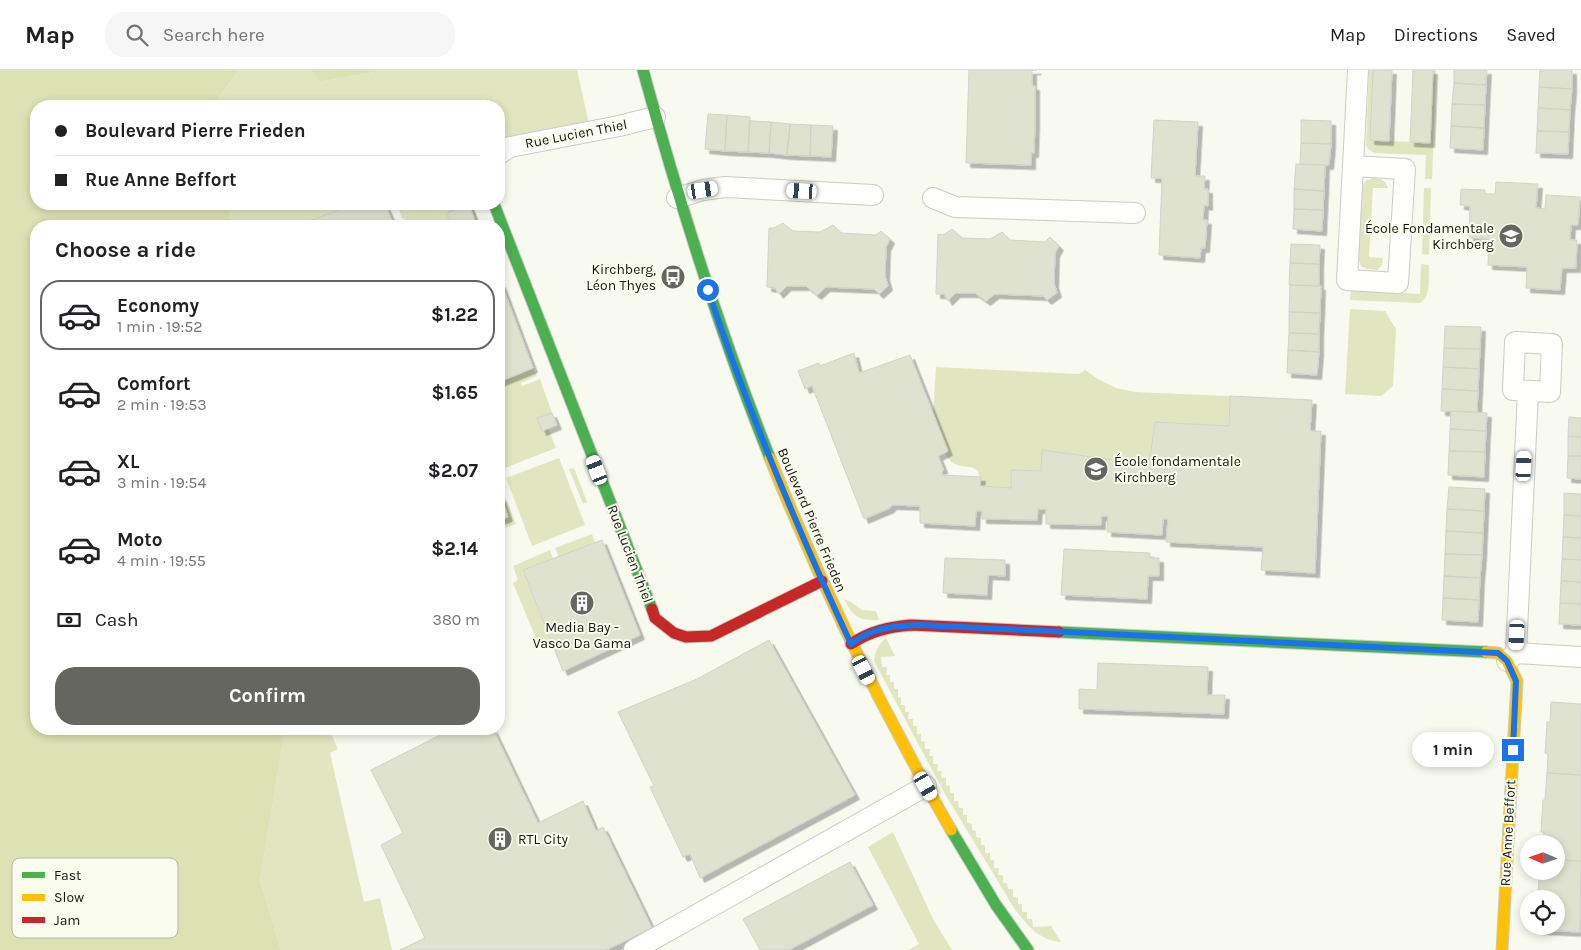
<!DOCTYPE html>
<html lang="en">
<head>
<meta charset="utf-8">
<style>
  :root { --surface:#fff; --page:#f6f6f6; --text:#202124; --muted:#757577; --line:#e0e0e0; --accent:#64665f }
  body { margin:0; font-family:Karla,sans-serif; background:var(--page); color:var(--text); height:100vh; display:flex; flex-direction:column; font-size:19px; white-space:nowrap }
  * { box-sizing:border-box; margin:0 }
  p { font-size:16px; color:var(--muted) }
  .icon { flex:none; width:28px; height:28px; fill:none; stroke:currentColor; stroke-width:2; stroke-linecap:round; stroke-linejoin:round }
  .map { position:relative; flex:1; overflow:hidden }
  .panel { position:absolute; left:30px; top:150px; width:475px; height:515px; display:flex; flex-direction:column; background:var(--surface); border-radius:20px; box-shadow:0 2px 8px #0003 }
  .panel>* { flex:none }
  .top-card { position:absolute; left:30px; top:30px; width:475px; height:110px; border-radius:20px; box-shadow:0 2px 8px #0003; display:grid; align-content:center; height:110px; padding:0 25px; background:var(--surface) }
  .needle { width:32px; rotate:272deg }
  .tools { position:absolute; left:1520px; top:765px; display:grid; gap:10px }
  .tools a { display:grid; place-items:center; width:45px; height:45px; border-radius:50%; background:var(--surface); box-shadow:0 2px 8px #0003; font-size:25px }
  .end { position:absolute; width:22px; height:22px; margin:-11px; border:6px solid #1a73e8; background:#fff; box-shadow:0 0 0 2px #fff }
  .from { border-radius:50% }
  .bubble { position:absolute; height:35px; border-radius:18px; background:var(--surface); box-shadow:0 2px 8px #0003; font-size:16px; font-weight:700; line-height:35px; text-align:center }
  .car { position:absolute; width:15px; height:30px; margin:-15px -8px; border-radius:6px; box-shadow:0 0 4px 1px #0007; background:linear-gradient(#fff 24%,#345 0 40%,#fff 0 76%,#345 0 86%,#fff 0) }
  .top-card b { display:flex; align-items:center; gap:18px; height:48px; font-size:19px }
  .top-card b+b { border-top:1px solid var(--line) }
  .top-card i { width:12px; height:12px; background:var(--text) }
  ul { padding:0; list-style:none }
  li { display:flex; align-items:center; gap:15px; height:70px; margin:0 10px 8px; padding:0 15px; border:2px solid transparent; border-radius:20px }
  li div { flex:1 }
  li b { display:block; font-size:19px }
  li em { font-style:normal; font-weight:700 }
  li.selected { border-color:var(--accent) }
  li>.icon { width:45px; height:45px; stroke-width:1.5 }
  h2 { padding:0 25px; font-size:22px; line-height:60px }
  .pay { display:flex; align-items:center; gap:12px; height:55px; padding:0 25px; font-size:19px }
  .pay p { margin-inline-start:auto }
  .action { display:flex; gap:10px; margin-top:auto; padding:10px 25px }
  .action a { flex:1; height:58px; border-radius:20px; background:var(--accent); color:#fff; font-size:20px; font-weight:700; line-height:58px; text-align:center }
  header { display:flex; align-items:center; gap:30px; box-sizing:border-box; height:70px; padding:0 25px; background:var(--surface); border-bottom:1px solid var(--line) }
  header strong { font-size:24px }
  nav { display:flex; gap:28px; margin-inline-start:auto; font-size:18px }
  .search { width:350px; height:45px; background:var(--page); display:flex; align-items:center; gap:12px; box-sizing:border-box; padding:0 18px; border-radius:20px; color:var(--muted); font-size:19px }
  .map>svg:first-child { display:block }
  .green { fill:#e1e6c0 }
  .forest { fill:#dce2b3 }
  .building { fill:#dfe2ce; stroke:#d1d2cb; filter:url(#shadow) }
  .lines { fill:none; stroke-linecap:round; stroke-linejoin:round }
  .street-casing { stroke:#cbccc6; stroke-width:22 }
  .fast-casing { stroke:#cbccc6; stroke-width:13 }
  .slow-casing { stroke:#cbccc6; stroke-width:13 }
  .jam-casing { stroke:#cbccc6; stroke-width:13 }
  .street { stroke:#fefefd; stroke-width:20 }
  .fast { stroke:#4caf50; stroke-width:11 }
  .slow { stroke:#ffc107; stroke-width:11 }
  .jam { stroke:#c62828; stroke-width:11 }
  .route { stroke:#1a73e8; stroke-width:6 }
  .labels { text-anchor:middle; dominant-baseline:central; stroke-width:4; stroke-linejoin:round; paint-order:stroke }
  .street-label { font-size:14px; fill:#151611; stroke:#fafded }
  .poi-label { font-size:14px; fill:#151611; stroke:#fafded; text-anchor:end }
  .key { fill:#fafded; stroke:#b5b8ab; stroke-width:1 }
  .key-label { font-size:14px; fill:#151611 }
</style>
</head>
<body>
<header>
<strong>Map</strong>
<div class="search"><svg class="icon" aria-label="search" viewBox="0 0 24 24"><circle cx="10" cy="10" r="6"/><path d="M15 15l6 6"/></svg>Search here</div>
<nav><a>Map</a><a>Directions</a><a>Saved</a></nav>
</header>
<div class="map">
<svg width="1581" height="880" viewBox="0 0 1581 880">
  <defs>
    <filter id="shadow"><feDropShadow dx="4.5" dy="4.5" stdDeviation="0" flood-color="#0004"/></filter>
  </defs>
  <rect width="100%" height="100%" fill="#f8faf0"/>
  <!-- green -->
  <path class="green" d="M 239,0 L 311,0 L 319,12 L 385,0 L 577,0 L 589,54 L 499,73 L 499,36 L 212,36 Z
    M 1369,0 L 1373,0 L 1370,70 L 1430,73 L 1433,0 L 1436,0 L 1432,109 L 1425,109 L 1426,85 L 1374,83 L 1368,79 L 1366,75 Z
    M 1373,108 C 1381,108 1385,110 1388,118 L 1373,118 L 1369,187 L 1383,188 L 1382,195 L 1377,200 L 1367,199 L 1361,196 L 1358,188 L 1361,116 L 1366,111 Z
    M 1424,118 L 1431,118 L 1429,185 L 1422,184 Z
    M 226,134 L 353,134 L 302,154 L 302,156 L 235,156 Z
    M 397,134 L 403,134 L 406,141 L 423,134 L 471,134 L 480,156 L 412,156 L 410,152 L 402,148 Z
    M 1421,194 L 1429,195 C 1428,207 1432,226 1420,233 L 1350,230 L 1351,220 L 1420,224 Z
    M 1350,239 L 1385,241 L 1396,259 L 1393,316 L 1381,326 L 1345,324 Z
    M 936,297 L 1079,304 L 1085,300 L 1098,309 L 1116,318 L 1135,322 L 1230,326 L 1229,356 L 1155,352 L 1149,395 L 1042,380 L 1041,401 L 1012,400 L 1011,418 L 980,416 C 981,390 968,401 953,393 C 949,391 947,386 945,383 L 948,381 L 933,344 Z
    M 533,298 L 537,306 L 521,313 L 522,316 L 540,309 L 552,343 L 538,348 L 548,358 L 556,378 L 502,399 L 499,390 L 499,312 Z
    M 559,388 L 585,455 L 532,476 L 506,408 Z
    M 574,398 L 587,432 L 583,434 L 569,399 Z
    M 507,431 L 516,454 L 499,460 L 499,450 L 508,446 L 504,433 Z
    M 592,464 L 595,473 L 559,487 L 555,478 Z
    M 550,480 L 553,489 L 523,501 L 550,569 L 538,573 L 513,513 L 518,510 L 513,496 Z
    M 844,529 L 851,532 L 862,540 L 876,541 L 879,550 C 859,551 853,547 844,529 Z
    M 886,568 L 895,586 L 881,587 L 882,597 L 887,597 L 886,605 L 890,605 L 890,612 L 894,612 L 894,619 L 898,619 L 898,627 L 901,628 L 901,635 L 905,635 L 905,642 L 909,642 L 908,649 L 913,649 L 913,656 L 917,656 L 917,664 L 921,664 L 921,671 L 925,672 L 925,679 L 930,679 L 929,686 L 933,686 L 933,694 L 938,694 L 937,701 L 942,701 L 941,708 L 946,708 L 946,715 L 950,716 L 950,723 L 954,723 L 954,731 L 958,731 L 959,738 L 963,738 L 963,745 L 967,745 L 967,753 L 972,754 L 972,760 L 976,761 L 976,767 L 981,768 L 981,775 L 985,775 L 985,783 L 990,783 L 990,790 L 994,790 L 994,798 L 999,798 L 998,805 L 1003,805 L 1003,813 L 1007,813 L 1008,819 L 1013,819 L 1013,827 L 1018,828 L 1018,834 L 1022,834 L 1022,842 L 1027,842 L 1027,849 L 1032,849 L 1033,857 L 1051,856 L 1061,872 C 1038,870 1027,855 1014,838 L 945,724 L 874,591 C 875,581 878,575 886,568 Z
    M 285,659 L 329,659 L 338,679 L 330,683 L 364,832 L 380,828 L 392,880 L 281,880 L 260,810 Z
    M 893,762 L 933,849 L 952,880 L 909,880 L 919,874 L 868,777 Z"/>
  <!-- forest -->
  <path class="forest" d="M 0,0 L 239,0 L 212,36 L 36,36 L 36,134 L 226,134 L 235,156 L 36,156 L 36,659 L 288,659 L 285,659 L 260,810 L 281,880 L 0,880 Z
    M 311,0 L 385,0 L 319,12 Z"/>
  <!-- building -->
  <path class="building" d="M 969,0 L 1037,0 L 1032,0 L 1032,16 L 1035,16 L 1035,54 L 1034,83 L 1031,83 L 1031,95 L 966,93 Z
    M 1373,0 L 1392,0 L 1389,71 L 1370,70 Z
    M 1413,0 L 1433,0 L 1430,73 L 1410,72 Z
    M 1454,0 L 1487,0 L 1486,15 L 1454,13 Z
    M 1540,0 L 1572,0 L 1572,19 L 1539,17 Z
    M 1454,13 L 1486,15 L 1485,35 L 1452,34 Z
    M 1539,17 L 1572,19 L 1570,40 L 1538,38 Z
    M 1452,34 L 1485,35 L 1484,58 L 1451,56 Z
    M 1538,38 L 1570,40 L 1569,62 L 1537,61 Z
    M 708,44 L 727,45 L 725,81 L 705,79 Z
    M 727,45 L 750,47 L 748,82 L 725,81 Z
    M 1154,50 L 1198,52 L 1195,106 L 1205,106 L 1204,119 L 1208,119 L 1208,136 L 1204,135 L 1203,150 L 1207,150 L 1205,178 L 1201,178 L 1200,188 L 1159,185 L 1162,108 L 1151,108 Z
    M 1301,50 L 1331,51 L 1331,74 L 1301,73 Z
    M 750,51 L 771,52 L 769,83 L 748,82 Z
    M 771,52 L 790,54 L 787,85 L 769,83 Z
    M 790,54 L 811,55 L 810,86 L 787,85 Z
    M 811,55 L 833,56 L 831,87 L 810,86 Z
    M 1451,56 L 1484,58 L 1483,80 L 1450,78 Z
    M 1537,61 L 1569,62 L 1568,84 L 1536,83 Z
    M 1301,73 L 1331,74 L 1329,95 L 1300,94 Z
    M 1296,94 L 1325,95 L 1324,121 L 1294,119 Z
    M 1496,112 L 1538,114 L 1536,138 L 1545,139 L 1546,125 L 1580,127 L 1578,155 L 1571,155 L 1570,170 L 1577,170 L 1576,198 L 1562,198 L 1560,220 L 1526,218 L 1527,197 L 1488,195 L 1489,169 L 1469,168 L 1470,136 L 1460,135 L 1461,119 L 1485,120 L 1485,124 L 1495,124 Z
    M 1294,119 L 1324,121 L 1323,140 L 1294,139 Z
    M 353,134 L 385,134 L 394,156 L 302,156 L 302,154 Z
    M 469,134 L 477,156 L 452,156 L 446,143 Z
    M 1294,139 L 1323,140 L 1322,161 L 1293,159 Z
    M 783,153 L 793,161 L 820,162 L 833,155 L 841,163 L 876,165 L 881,161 L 890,169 L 886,177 L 885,206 L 888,216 L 879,224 L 874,219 L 826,217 L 817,225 L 806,216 L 787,216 L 779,224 L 775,218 L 767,217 L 769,158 L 774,158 Z
    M 952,159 L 962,168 L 990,169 L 1002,162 L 1010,170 L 1045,172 L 1050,167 L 1059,176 L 1055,183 L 1054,213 L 1057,223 L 1047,230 L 1043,226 L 995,224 L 986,231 L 975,223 L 956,223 L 948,231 L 944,224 L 936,224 L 938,164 L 943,165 Z
    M 1291,174 L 1320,175 L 1319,194 L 1290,193 Z
    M 1290,193 L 1319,194 L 1319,216 L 1289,215 Z
    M 501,213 L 533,298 L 499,312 L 499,214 Z
    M 1290,215 L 1321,216 L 1320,243 L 1289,242 Z
    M 1289,242 L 1320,243 L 1319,264 L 1289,263 Z
    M 1445,256 L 1481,257 L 1480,279 L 1444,278 Z
    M 1289,263 L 1319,264 L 1319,282 L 1288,280 Z
    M 1444,278 L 1480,279 L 1479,299 L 1443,297 Z
    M 1288,280 L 1319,282 L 1317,305 L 1287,303 Z
    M 854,283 L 859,303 L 910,285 L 948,381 L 938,386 L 943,398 L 942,405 L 981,407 L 980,416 L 1011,418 L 1011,400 L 1041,401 L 1042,380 L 1149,395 L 1155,352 L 1229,356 L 1230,326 L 1312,330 L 1310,361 L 1321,361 L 1315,503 L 1261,500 L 1263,477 L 1166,472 L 1168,449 L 1163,449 L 1162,465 L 1107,462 L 1108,446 L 1101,446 L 1101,455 L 1046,454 L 1046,439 L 1038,439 L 1037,450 L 982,449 L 982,441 L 976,441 L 975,456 L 920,453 L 920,436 L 892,435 L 890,438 L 864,449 L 812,316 L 805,319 L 798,301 L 819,293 L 820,296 Z
    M 1443,297 L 1479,299 L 1478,321 L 1442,319 Z
    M 1442,319 L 1478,321 L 1477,342 L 1441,341 Z
    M 1451,341 L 1487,343 L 1486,361 L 1450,359 Z
    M 552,343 L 557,355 L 542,361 L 537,348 Z
    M 1569,347 L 1581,348 L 1581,367 L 1568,366 Z
    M 1450,359 L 1486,361 L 1485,382 L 1449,381 Z
    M 1568,366 L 1581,367 L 1581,386 L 1568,386 Z
    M 1449,381 L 1485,382 L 1484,407 L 1448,405 Z
    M 1568,386 L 1581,386 L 1581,409 L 1567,408 Z
    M 1449,417 L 1485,419 L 1484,441 L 1447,439 Z
    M 499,421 L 508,447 L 499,450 Z
    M 1564,423 L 1581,424 L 1581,446 L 1564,445 Z
    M 1447,439 L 1484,441 L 1483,463 L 1446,461 Z
    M 1564,445 L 1581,446 L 1581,468 L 1563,467 Z
    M 1446,461 L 1483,463 L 1482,485 L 1445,484 Z
    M 1563,467 L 1581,468 L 1581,490 L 1562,489 Z
    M 602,470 L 640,565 L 563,601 L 523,500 Z
    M 1064,479 L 1150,483 L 1150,488 L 1159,488 L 1159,506 L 1148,506 L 1147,529 L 1061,525 Z
    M 1445,484 L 1482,485 L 1480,508 L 1444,506 Z
    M 945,488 L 1005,490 L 1005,506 L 988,505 L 987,525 L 943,523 Z
    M 1562,489 L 1581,490 L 1581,512 L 1561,511 Z
    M 1444,506 L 1480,508 L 1479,530 L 1443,528 Z
    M 1561,511 L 1581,512 L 1581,534 L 1560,533 Z
    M 1443,528 L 1479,530 L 1478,552 L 1442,550 Z
    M 1560,533 L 1581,534 L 1581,555 L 1559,554 Z
    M 769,570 L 855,725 L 700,808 L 690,784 L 683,787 L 650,717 L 654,716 L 618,642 L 697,609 Z
    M 1098,593 L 1208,597 L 1207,625 L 1225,625 L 1224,644 L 1079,639 L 1079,619 L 1097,620 Z
    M 1551,632 L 1581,634 L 1581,705 L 1547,703 L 1548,684 L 1545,683 L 1547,652 L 1550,652 Z
    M 452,659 L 493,659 L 538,753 L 583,731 L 596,761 L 603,757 L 652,858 L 606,880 L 400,880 L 425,868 L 381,775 L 403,763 L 371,700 Z
    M 1547,703 L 1581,705 L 1581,791 L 1556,790 L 1556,774 L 1543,774 L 1544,762 L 1541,762 L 1543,730 L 1545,730 Z
    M 1556,790 L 1581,791 L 1580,862 L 1539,860 L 1539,856 L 1556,856 L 1556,829 L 1538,829 L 1539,809 L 1541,809 L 1542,801 L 1556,801 Z
    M 850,792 L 873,835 L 789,880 L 760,880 L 743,849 Z"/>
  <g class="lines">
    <defs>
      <path id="street" d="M 499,84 L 510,77 L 619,56 L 655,47
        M 1353,96 L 1405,99 L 1398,213 L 1347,210 L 1358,0
        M 677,128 L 703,120 L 725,117 L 873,125
        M 933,128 L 955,137 L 1135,143
        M 1515,272 L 1552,274 L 1550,322 L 1513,320 Z
        M 1516,583 L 1581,587
        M 1507,591 L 1516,583 L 1528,321
        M 634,880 L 926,716"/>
      <path id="fast" d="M 643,0 C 679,132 719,261 770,388
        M 494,134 L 652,539
        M 1059,562 L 1486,582
        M 951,760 L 996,835 L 1028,880"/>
      <path id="slow" d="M 770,388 C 821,516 882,640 951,760
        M 1486,582 L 1498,583 L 1507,591 L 1517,611 L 1502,880"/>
      <path id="jam" d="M 652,539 L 655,548 L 674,563 L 686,567 L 711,566 L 822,511
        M 851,574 C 870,561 889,557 911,555 L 1059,562"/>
    </defs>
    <!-- street casing -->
    <use href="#street" class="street-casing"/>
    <!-- fast casing -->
    <use href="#fast" class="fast-casing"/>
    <!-- slow casing -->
    <use href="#slow" class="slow-casing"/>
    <!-- jam casing -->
    <use href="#jam" class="jam-casing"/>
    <!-- street -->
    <use href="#street" class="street"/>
    <!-- fast -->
    <use href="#fast" class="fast"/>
    <!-- slow -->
    <use href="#slow" class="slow"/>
    <!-- jam -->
    <use href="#jam" class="jam"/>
  </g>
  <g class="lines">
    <!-- route -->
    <path class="route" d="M 708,220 C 748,341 797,458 851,574 C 873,557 894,556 921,555 L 1498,583 L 1507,591 L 1516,611 L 1513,680"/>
  </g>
  <!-- icons -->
  <defs>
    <symbol id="school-disc" viewBox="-11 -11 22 22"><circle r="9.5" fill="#64665f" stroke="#fafded"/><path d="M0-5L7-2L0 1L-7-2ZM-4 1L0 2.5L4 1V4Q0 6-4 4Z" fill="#fff"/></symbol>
    <symbol id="bus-disc" viewBox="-11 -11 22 22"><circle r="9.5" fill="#64665f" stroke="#fafded"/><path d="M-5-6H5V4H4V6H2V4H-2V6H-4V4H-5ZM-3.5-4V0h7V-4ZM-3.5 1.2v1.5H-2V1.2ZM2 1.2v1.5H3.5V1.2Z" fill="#fff"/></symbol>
    <symbol id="building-disc" viewBox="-11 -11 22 22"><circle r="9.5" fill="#64665f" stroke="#fafded"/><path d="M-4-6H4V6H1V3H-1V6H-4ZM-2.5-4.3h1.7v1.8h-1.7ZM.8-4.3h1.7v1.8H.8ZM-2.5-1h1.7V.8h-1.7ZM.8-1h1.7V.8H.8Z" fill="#fff"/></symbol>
  </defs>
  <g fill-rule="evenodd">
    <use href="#school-disc" x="1497" y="152" width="28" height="28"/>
    <use href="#bus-disc" x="659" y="193" width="28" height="28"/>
    <use href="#school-disc" x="1082" y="385" width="28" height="28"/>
    <use href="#building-disc" x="568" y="519" width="28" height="28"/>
    <use href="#building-disc" x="486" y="755" width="28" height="28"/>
  </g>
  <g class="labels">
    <!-- street labels -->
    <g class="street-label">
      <text transform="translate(576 64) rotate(-11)">Rue Lucien Thiel</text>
      <text transform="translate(812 450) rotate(67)">Boulevard Pierre Frieden</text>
      <text transform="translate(630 484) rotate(69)">Rue Lucien Thiel</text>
      <text transform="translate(1508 763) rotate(-87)">Rue Anne Beffort</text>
    </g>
    <!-- poi labels -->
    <g class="poi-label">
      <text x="1494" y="158">École Fondamentale<tspan x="1494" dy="16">Kirchberg</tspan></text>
      <text x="656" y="199">Kirchberg,<tspan x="656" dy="16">Léon Thyes</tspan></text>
      <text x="1114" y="391" text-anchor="start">École fondamentale<tspan x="1114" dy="16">Kirchberg</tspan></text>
      <text x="582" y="557" text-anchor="middle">Media Bay -<tspan x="582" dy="16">Vasco Da Gama</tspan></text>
      <text x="518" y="769" text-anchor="start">RTL City</text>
    </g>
  </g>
  <!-- legend -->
  <rect x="12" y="788" width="166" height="80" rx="8" class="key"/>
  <rect x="22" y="802" width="23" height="6" fill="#4caf50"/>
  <rect x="22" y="824" width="23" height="7" fill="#ffc107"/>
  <rect x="22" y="847" width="23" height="6" fill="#c62828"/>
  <g class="key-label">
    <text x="54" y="810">Fast</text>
    <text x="54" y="832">Slow</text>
    <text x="54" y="855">Jam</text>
  </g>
</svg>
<div class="tools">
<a><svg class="needle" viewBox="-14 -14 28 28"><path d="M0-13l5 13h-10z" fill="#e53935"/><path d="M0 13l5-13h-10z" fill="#757577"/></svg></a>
<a><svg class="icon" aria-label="locate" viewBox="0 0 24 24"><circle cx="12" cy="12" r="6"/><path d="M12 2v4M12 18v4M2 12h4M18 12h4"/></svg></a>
</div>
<i class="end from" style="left:708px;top:220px"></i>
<i class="end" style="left:1513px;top:680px"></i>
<div class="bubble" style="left:1412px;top:662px;width:82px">1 min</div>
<i class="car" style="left:703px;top:120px;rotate:81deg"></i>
<i class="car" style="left:802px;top:121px;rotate:273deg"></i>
<i class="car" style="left:1524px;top:396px;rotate:3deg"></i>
<i class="car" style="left:597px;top:400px;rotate:339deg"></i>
<i class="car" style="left:1517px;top:565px;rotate:183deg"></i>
<i class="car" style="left:864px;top:600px;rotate:153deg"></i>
<i class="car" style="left:926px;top:716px;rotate:150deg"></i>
<div class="top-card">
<b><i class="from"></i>Boulevard Pierre Frieden</b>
<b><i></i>Rue Anne Beffort</b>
</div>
<section class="panel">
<h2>Choose a ride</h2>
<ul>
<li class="selected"><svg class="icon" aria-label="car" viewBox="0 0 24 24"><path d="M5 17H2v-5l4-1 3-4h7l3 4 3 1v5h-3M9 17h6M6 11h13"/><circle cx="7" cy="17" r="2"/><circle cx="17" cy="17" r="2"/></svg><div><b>Economy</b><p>1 min · 19:52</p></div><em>$1.22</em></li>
<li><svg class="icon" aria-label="car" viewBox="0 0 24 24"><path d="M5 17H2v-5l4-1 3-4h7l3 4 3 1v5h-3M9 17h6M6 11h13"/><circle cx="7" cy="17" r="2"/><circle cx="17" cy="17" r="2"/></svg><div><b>Comfort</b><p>2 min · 19:53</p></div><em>$1.65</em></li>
<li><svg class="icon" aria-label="car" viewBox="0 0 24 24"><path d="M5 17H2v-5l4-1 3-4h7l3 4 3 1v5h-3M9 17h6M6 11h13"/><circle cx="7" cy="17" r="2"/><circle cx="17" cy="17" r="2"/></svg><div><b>XL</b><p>3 min · 19:54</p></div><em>$2.07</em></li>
<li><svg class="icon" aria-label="car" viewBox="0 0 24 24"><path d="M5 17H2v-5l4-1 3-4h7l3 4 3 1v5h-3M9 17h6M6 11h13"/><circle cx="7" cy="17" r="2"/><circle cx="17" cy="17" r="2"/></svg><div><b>Moto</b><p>4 min · 19:55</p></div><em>$2.14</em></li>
</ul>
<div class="pay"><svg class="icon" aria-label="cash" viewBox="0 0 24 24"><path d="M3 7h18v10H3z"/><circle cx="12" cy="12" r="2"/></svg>Cash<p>380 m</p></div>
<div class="action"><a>Confirm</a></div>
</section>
</div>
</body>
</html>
